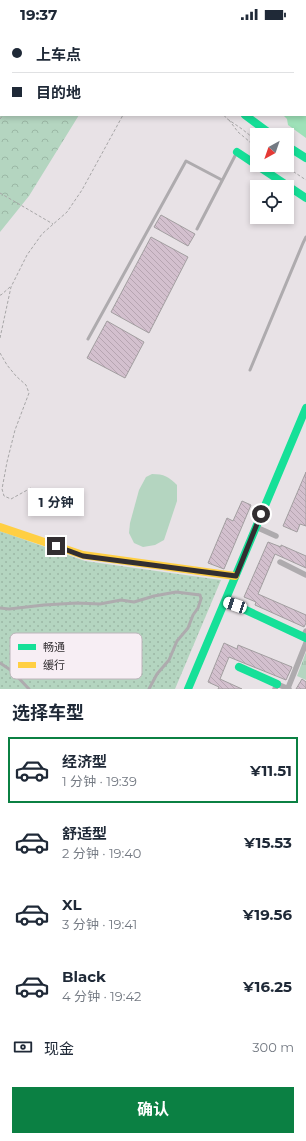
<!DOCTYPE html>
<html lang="zh">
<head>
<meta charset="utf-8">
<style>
  :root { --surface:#fff; --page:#f2f2f3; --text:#1f2937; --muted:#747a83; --line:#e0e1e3; --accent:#0b8043 }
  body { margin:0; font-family:Montserrat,"Noto Sans SC",sans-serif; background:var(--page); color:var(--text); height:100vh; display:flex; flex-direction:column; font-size:15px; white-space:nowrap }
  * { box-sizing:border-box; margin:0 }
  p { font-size:13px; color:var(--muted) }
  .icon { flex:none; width:22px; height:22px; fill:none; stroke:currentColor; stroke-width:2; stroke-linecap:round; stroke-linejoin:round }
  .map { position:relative; height:661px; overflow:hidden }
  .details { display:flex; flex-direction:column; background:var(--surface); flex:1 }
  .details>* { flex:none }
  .banner { position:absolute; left:0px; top:0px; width:306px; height:88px; box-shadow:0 2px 6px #0003; display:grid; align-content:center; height:88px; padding:0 12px; background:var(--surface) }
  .needle { width:26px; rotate:220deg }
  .controls { position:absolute; left:250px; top:100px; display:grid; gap:8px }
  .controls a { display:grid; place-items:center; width:44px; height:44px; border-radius:0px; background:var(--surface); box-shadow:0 2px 6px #0003; font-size:20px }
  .end { position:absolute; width:18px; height:18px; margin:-9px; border:5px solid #322e31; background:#fff; box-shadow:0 0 0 2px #fff }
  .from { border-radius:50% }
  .bubble { position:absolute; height:28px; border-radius:0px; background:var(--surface); box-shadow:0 2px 6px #0003; font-size:13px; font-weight:700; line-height:28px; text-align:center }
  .car { position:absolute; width:12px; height:24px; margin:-12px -6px; border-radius:5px; box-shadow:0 0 3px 1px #0007; background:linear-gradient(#fff 24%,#345 0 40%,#fff 0 76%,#345 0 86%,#fff 0) }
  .banner b { display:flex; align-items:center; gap:14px; height:38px; font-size:15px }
  .banner b+b { border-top:1px solid var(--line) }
  .banner i { width:10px; height:10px; background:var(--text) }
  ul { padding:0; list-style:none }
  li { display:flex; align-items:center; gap:12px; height:66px; margin:0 8px 6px; padding:0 4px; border:2px solid transparent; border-radius:0px }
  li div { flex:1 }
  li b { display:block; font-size:15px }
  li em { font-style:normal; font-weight:700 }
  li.current { border-color:var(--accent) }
  li>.icon { width:36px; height:36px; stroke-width:1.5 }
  h2 { padding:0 12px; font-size:18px; line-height:48px }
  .pay { display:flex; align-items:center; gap:10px; height:44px; padding:0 12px; font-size:15px }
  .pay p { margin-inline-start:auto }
  .primary-button { display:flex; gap:8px; margin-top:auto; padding:8px 12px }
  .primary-button a { flex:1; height:46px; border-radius:0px; background:var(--accent); color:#fff; font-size:16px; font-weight:700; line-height:46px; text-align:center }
  .status { display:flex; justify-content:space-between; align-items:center; height:28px; padding:0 20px; background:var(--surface); direction:ltr }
  .status svg { height:11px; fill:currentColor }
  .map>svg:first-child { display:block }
  .grass { fill:url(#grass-dots) }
  .forest { fill:url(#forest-crowns) }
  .park { fill:url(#park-tufts) }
  .pitch { fill:#b4d5c0 }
  .water { fill:#9ee1b8 }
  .building { fill:url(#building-back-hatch); stroke:#a29ea0 }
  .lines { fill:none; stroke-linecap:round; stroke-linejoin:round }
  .path { stroke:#a7a6a7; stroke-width:1; stroke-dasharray:3 2; stroke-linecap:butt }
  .lane { stroke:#aeabae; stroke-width:3 }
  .street { stroke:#aeabae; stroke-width:5.5 }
  .fast { stroke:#16e098; stroke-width:8 }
  .slow { stroke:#ffcf43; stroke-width:8 }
  .route { stroke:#322e31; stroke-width:5 }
  .key { fill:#f7eef4; stroke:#bcb4ba; stroke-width:1 }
  .key-label { font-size:11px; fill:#322e31 }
</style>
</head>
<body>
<div class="status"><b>19:37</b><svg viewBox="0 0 49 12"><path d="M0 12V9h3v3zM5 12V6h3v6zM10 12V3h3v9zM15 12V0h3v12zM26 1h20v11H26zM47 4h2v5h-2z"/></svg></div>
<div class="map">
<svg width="306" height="661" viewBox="0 0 306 661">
  <defs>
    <pattern id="grass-dots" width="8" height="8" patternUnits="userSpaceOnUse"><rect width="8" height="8" fill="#b4d5c0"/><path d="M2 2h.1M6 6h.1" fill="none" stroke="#9bb7a5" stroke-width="1.8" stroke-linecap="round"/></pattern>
    <pattern id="forest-crowns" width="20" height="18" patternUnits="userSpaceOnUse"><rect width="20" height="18" fill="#b4d5c0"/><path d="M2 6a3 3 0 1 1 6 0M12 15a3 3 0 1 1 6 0" fill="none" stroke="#9bb7a5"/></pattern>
    <pattern id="park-tufts" width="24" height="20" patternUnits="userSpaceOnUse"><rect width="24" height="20" fill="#b4d5c0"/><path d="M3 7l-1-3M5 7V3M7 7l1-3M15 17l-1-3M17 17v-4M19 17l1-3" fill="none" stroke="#9bb7a5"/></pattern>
    <pattern id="building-back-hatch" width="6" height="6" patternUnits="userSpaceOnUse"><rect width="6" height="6" fill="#d3c0ce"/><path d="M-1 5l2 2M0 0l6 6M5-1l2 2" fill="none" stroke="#b6a5b1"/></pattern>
  </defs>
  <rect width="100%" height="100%" fill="#e8e2e6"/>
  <!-- grass -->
  <path class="grass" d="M 0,503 L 85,533 L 221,552 L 175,661 L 0,661 Z"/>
  <!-- forest -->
  <path class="forest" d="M 0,0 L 110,0 L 112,1 L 1,1 L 1,87 L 79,87 L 29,168 L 0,204 Z"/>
  <!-- park -->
  <path class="park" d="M 306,624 L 306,652 L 297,648 Z"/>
  <!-- pitch -->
  <path class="pitch" d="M 152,446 C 164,446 169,449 177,457 L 177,473 L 164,512 L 155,517 L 143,519 L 134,515 L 129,505 L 130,495 L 139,462 L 146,449 Z"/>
  <!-- water -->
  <path class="water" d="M 305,42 L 306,43 L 306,110 L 288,97 L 287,91 L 283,87 L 305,87 Z"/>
  <!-- building -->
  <path class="building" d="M 161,187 L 195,206 L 188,218 L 154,199 Z
    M 151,209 L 188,229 L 149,305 L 111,284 Z
    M 107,293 L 144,314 L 125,350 L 87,330 Z
    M 306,444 L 306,498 L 300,496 L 297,504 L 283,498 Z
    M 242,473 L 251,477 L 224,541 L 208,535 L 227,490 L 233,493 Z
    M 268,514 L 281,519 L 281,517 L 306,528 L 306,540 L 275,526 L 258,566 L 306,587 L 306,595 L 304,599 L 255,577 L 256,574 L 244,569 Z
    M 224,615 L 237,621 L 238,617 L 292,639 L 286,652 L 229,629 L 220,651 L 242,661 L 218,661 L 219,659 L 208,654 Z
    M 302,651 L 306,654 L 306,661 L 296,661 Z"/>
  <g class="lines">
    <!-- path -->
    <path class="path" d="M 283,0 L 285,1
      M 305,15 L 306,16
      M 224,87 L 226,90 L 242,101 L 257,113
      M 0,91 L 3,87
      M 229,92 L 238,104 L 250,114 L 257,125
      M 271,137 L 280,142 L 287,140
      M 286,137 L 288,140 L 306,152
      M 0,165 L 53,196
      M 0,267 L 1,267 L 10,259
      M 0,310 L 11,259 L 27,227 L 42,206 L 67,184 L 82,162 L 123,87
      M 0,325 L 7,337 L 16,348 L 26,357 L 29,365 L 15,402 L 7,434 L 2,461 L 4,468 L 11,471 L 31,460"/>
    <!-- lane -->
    <path class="lane" d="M 60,1 L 61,0
      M 197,201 L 237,124
      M 88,311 L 186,133 L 222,152
      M 250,342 L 303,215 L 306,209
      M 0,580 L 9,581 L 44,577 L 77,575 L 100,576 L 121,572 L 134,574 L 154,568 L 176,564 L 200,567 L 201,571 L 198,580 L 193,587 L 188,600 L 177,613 L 169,632 L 157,646 L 149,661
      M 0,635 L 12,643 L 29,661"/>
    <!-- street -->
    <path class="street" d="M 256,499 L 276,508
      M 280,534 L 306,547
      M 303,609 L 306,603
      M 288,660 L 306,615
      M 275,661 L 277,656 L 289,661"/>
    <!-- fast -->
    <path class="fast" d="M 245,87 L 272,107
      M 287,118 L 306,130
      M 237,124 L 306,170
      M 225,574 L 235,577 L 306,610
      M 239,639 L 277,656
      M 188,661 L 306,380"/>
    <!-- slow -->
    <path class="slow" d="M 126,0 L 127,1
      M 0,499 L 83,527 L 235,548"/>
  </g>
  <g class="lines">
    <!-- route -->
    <path class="route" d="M 56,518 L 83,528 L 236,548 L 261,486"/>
  </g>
  <!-- legend -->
  <rect x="10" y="605" width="132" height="46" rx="6" class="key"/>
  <rect x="18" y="616" width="18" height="6" fill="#16e098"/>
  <rect x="18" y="634" width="18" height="6" fill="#ffcf43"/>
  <g class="key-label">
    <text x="43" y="623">畅通</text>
    <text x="43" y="641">缓行</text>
  </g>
</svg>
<div class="controls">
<a><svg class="needle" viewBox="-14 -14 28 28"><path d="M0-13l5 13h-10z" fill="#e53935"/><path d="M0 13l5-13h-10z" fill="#747a83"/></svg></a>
<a><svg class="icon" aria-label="locate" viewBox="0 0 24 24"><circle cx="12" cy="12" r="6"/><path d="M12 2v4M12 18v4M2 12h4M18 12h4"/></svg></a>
</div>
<i class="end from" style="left:261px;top:486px"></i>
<i class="end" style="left:56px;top:518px"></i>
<div class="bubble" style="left:28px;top:460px;width:56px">1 分钟</div>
<i class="car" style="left:235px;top:577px;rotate:289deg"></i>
<div class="banner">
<b><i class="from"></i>上车点</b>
<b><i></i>目的地</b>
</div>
</div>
<section class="details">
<h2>选择车型</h2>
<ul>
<li class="current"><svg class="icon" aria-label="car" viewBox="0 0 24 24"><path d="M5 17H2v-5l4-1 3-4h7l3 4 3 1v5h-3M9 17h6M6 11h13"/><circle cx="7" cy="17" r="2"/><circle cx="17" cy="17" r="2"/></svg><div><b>经济型</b><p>1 分钟 · 19:39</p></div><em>¥11.51</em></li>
<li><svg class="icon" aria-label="car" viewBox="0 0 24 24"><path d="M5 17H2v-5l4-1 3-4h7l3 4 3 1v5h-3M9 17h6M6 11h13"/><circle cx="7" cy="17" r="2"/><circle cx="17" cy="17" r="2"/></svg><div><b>舒适型</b><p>2 分钟 · 19:40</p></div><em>¥15.53</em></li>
<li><svg class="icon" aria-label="car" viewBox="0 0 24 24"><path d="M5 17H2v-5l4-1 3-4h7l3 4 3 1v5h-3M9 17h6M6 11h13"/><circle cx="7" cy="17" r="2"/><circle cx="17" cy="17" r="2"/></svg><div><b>XL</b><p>3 分钟 · 19:41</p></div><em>¥19.56</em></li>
<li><svg class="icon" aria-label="car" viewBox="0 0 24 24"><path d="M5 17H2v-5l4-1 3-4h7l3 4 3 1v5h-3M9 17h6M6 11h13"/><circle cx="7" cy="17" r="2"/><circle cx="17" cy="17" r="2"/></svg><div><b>Black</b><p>4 分钟 · 19:42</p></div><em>¥16.25</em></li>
</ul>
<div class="pay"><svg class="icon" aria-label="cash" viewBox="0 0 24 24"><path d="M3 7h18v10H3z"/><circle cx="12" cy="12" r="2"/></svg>现金<p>300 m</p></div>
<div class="primary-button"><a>确认</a></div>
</section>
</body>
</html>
